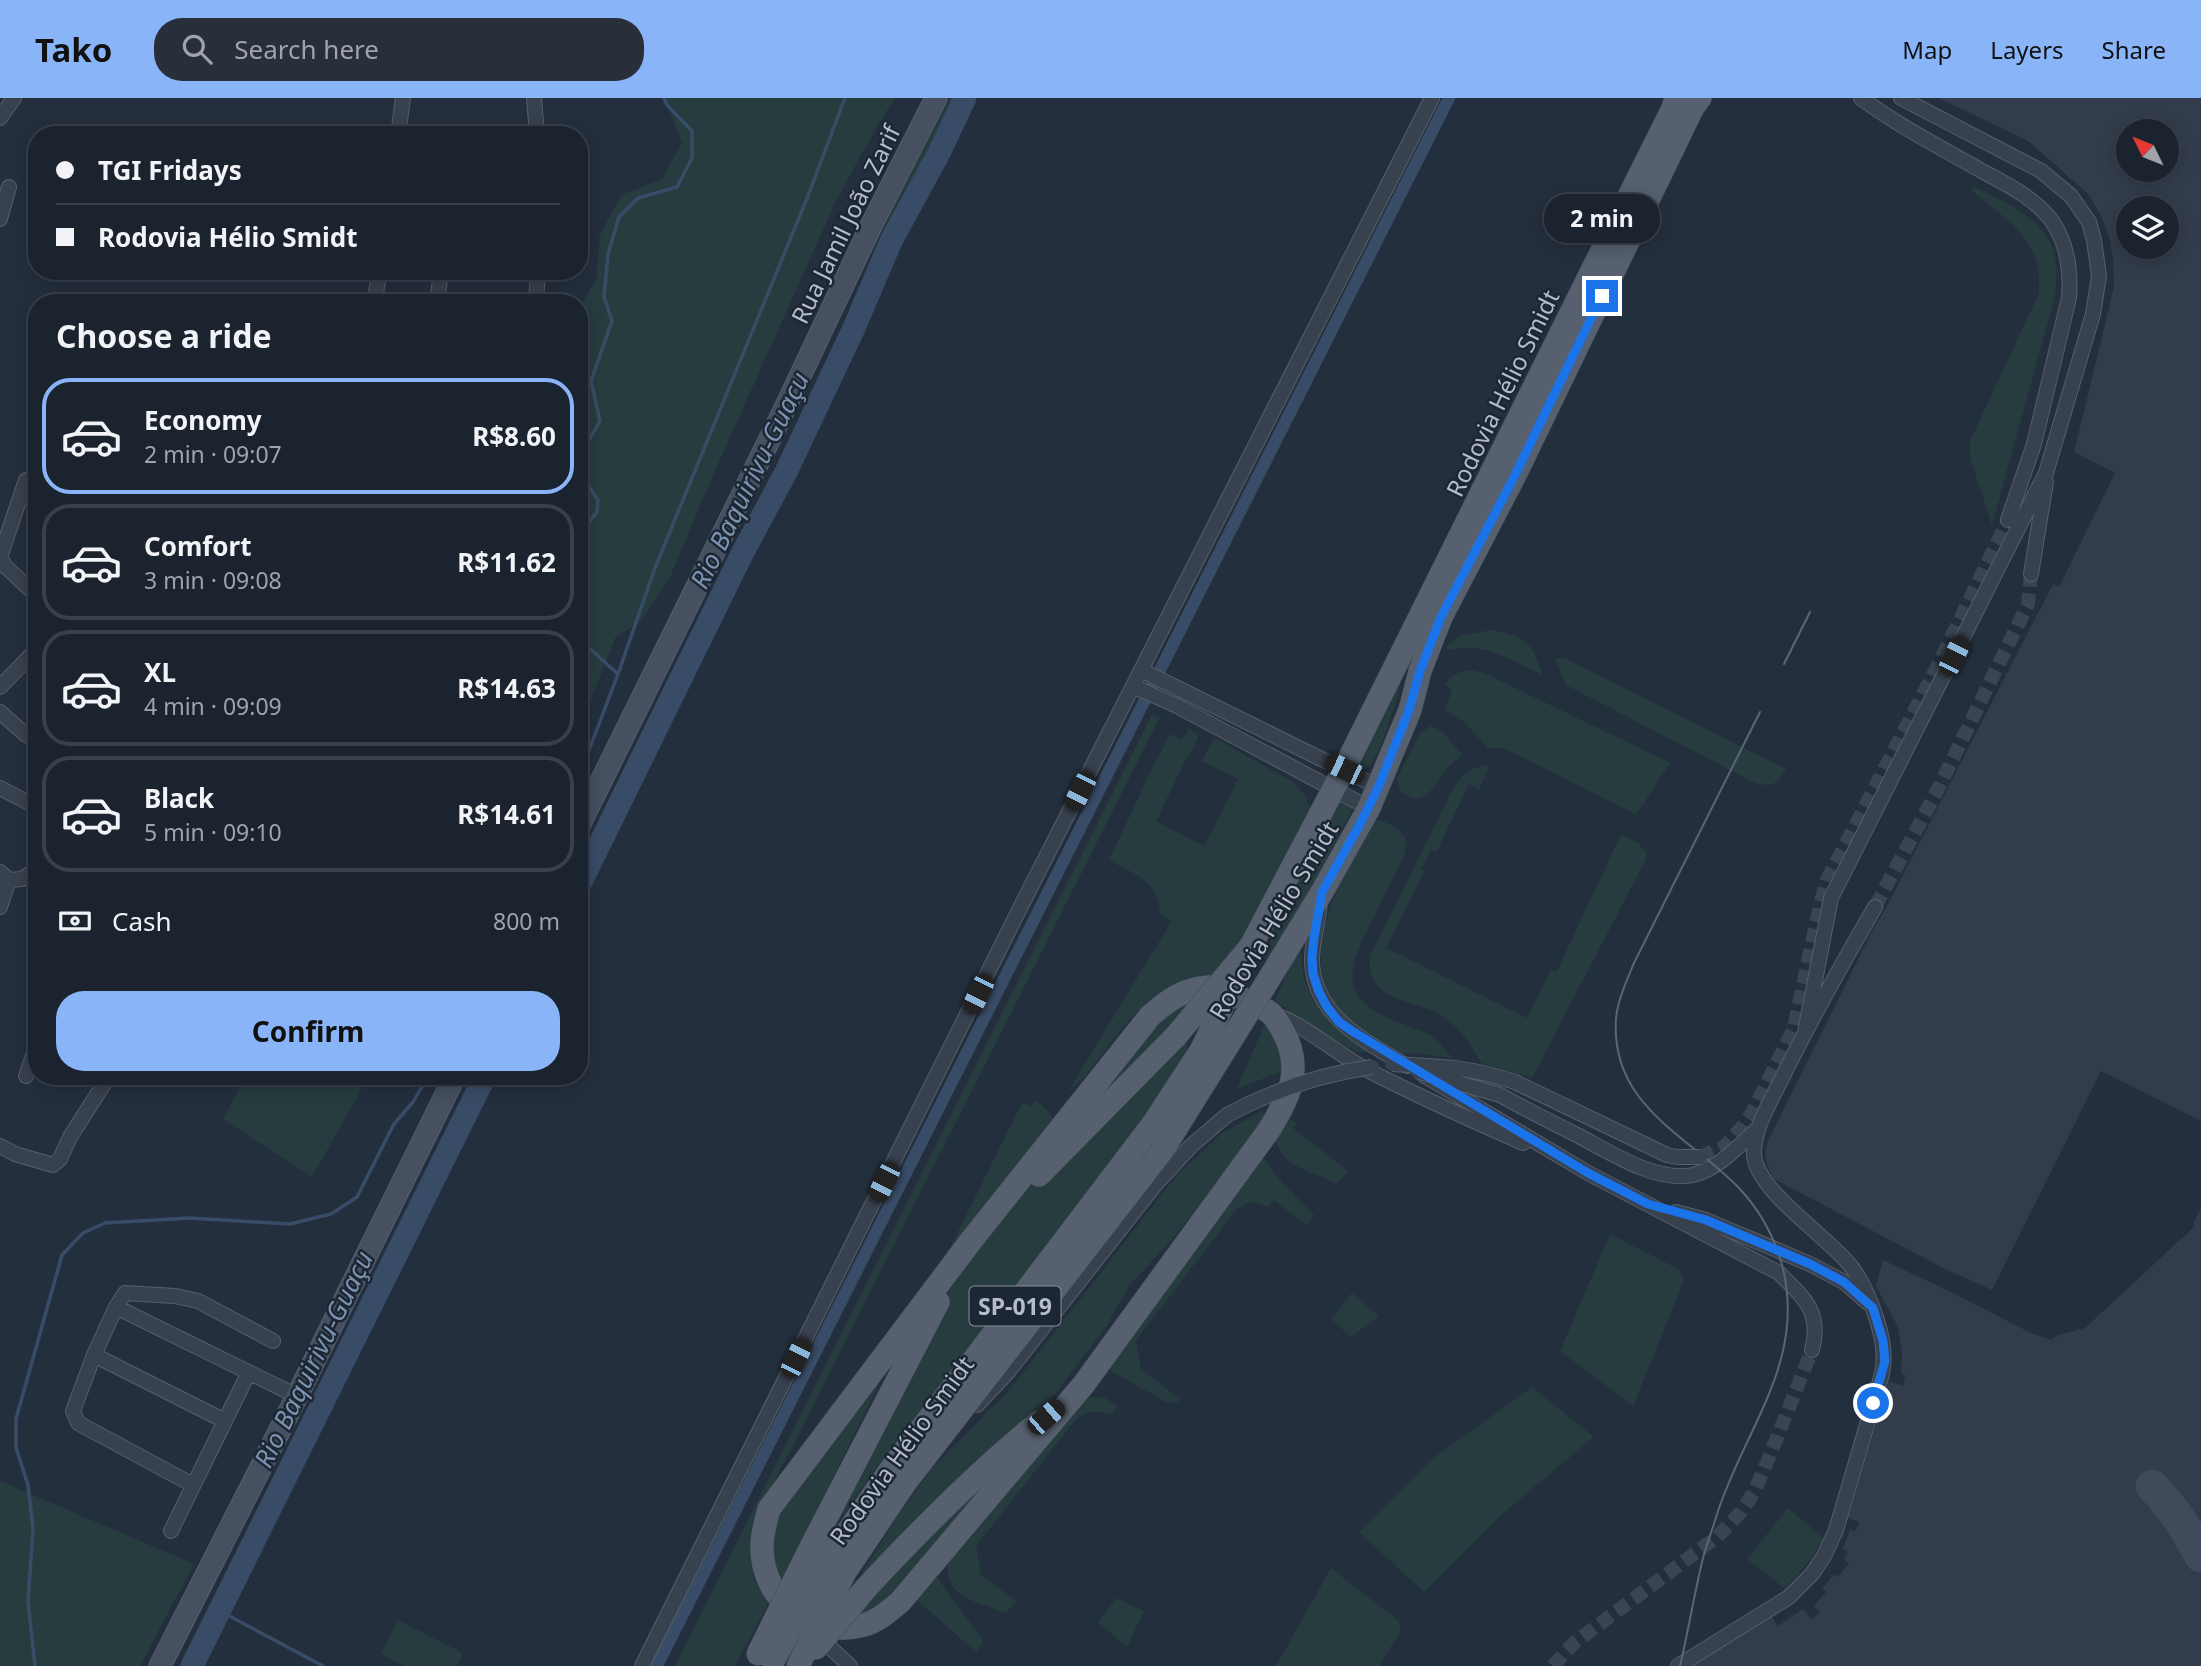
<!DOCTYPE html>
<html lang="en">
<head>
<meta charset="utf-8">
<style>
  :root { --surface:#1b232e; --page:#282f3a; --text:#f1f3f6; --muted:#a0a4aa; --line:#39404a; --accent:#8ab4f8 }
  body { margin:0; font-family:"Noto Sans",sans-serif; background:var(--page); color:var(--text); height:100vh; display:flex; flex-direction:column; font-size:26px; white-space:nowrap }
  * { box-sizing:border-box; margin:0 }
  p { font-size:23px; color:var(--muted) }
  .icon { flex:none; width:38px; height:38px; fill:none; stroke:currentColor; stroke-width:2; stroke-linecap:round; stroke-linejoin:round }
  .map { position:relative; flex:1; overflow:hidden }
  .panel { position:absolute; left:28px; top:196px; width:560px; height:791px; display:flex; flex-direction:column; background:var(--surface); border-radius:28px; box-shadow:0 4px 18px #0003,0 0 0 2px var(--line) }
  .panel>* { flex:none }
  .top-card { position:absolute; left:28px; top:28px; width:560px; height:154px; border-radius:28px; box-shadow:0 4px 18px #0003,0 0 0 2px var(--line); display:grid; align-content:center; height:154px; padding:0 28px; background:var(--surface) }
  .needle { width:46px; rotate:313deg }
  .controls { position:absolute; left:2116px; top:21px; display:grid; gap:14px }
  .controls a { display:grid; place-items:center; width:63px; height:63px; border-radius:50%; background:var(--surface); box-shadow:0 4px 18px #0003,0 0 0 2px var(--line); font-size:35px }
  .end { position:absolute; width:32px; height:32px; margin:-16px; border:9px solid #1a73e8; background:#fff; box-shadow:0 0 0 4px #fff }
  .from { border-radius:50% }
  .bubble { position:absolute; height:49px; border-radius:24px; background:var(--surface); box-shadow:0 4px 18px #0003,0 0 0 2px var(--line); font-size:23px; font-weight:700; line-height:49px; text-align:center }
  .car { position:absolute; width:21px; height:42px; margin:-21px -10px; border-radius:9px; box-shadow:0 0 5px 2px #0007; background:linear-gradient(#222 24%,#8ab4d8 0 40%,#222 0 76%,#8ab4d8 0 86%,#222 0) }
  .top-card b { display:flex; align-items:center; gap:24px; height:66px; font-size:26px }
  .top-card b+b { border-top:2px solid var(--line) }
  .top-card i { width:18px; height:18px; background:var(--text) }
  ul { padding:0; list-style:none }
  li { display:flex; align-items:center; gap:21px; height:116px; margin:0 14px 10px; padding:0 14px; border:4px solid var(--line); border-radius:28px }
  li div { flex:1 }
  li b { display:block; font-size:26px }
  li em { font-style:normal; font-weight:700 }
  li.on { border-color:var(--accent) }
  li>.icon { width:63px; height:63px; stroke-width:1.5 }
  h2 { padding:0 28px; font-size:32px; line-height:84px }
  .pay { display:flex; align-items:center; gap:18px; height:77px; padding:0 28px; font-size:26px }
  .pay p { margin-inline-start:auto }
  .button { display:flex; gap:14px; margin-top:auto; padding:14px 28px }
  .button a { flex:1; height:80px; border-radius:28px; background:var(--accent); color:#111; font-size:28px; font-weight:700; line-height:80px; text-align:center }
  header { display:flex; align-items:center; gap:42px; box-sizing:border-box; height:98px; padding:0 35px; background:var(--accent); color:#111 }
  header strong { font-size:33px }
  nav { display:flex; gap:38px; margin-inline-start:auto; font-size:24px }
  .search { width:490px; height:63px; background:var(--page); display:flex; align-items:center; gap:18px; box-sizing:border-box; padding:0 24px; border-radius:28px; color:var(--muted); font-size:26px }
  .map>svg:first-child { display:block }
  .airport { fill:#323c4b; fill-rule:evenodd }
  .green { fill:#263c3f }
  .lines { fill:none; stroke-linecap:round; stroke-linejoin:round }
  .stream { stroke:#394c67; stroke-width:3.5 }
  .canal { stroke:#394c67; stroke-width:12 }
  .river { stroke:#394c67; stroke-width:23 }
  .taxiway { stroke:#3f4a5a; stroke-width:33 }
  .minor-tunnel { stroke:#3a4453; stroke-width:14; stroke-dasharray:14 7; stroke-linecap:butt }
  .minor-casing { stroke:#565f6c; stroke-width:16 }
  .secondary-casing { stroke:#565f6c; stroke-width:23 }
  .primary-casing { stroke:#414a57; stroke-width:24 }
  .minor { stroke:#38414e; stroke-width:14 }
  .secondary { stroke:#465061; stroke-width:21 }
  .primary { stroke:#56606e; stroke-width:23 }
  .tram { stroke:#5a6575; stroke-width:2 }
  .minor-bridge-casing { stroke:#565f6c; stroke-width:16; stroke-linecap:butt }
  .primary-bridge-casing { stroke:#414a57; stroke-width:24; stroke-linecap:butt }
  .minor-bridge { stroke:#38414e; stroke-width:14 }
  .primary-bridge { stroke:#56606e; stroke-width:23 }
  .route { stroke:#1a73e8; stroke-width:9 }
  .labels { text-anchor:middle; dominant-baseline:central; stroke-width:5; stroke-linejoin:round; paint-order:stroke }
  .shield { fill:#1d2633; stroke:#878f9c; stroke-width:2 }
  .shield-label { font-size:23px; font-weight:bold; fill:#b4bcc9 }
  .street-label { font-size:24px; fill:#b4bcc9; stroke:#1d2633 }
  .water-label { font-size:26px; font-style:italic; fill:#7c92b1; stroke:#1d2633 }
</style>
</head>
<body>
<header>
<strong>Tako</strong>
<div class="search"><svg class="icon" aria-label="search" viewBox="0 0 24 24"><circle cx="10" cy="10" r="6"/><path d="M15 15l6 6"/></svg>Search here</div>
<nav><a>Map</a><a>Layers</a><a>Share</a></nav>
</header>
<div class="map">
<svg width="2201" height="1568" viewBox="0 0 2201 1568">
  <rect width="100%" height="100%" fill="#242f3e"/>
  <!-- airport -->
  <path class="airport" d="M 1939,0 L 2201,0 L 2201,1023 L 2101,973 L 1992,1192 L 1945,1171 L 1774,1081 L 1767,1067 L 1765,1054 L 1768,1043 L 1873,831 L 1886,810 L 2053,486 L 2059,489 L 2115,375 L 2074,354 L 2114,189 L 2113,161 L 2110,142 L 2100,116 L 2088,96 L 2028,43 ZM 2128,33 L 2166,33 L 2166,72 L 2128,72 ZM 2166,110 L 2166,149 L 2128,149 L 2128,110 Z
    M 2201,1110 L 2201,1568 L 1692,1568 L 1772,1519 L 1778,1528 L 1803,1511 L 1811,1521 L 1820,1515 L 1814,1508 L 1826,1494 L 1822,1491 L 1834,1476 L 1838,1479 L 1849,1466 L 1844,1461 L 1848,1454 L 1843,1451 L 1850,1431 L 1856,1433 L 1859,1424 L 1848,1420 L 1889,1283 L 1903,1288 L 1905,1278 L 1901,1276 L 1902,1256 L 1898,1229 L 1876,1188 L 1883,1162 L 1951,1194 L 2031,1235 L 2051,1242 L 2058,1237 L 2085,1230 L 2195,1128 L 2193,1126 Z"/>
  <!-- green -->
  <path class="green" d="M 665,0 L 895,0 L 876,30 L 835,105 L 710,384 L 670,479 L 641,523 L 615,540 L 579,633 L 579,342 L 582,332 L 583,243 L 580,209 L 596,182 L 600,137 L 621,97 L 662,81 L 682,45 Z
    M 948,0 L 959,0 L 925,66 L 914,81 L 887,136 L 883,154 L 875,162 L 866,182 L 863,197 L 845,242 L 822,290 L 820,292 L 815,291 L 889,119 Z
    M 1974,88 C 2004,104 2048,121 2055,159 C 2058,172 2056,185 2055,198 L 1992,427 L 1970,360 L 1970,343 L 2039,195 C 2042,140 2009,124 1971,92 Z
    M 1491,532 C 1525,537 1533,545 1542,577 C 1512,563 1483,542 1449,552 L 1446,549 L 1460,538 Z
    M 1555,560 L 1566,561 L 1786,671 C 1777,687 1771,690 1753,684 L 1566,587 Z
    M 1471,572 L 1484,575 L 1670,665 L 1636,717 L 1516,656 L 1501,650 L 1488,650 L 1464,624 L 1445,612 L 1452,591 L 1445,586 C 1453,576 1459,573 1471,572 Z
    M 1397,585 L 1401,588 C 1392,609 1382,664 1362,674 L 1357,667 Z
    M 1152,616 L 1160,619 L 802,1330 L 752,1426 L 750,1452 L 754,1482 L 768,1506 L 735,1568 L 675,1568 Z
    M 1431,628 C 1447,633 1451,647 1463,656 C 1457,661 1451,665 1446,672 C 1434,689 1422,713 1399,691 L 1397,680 L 1420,635 Z
    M 1189,630 L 1199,637 L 1190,657 L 1188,657 L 1156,723 L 1204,748 L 1238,681 L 1202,663 L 1213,642 L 1217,641 L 1293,684 L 1305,697 L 1311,713 L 1245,845 L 1217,882 C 1210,882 1202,880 1195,881 C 1155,885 1125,926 1103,955 C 1092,969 1084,983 1069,992 L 1171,824 L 1160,816 C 1159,782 1135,777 1109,762 L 1150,675 L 1170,636 L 1182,642 Z
    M 1490,667 L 1479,691 L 1469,686 L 1437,753 L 1431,752 L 1421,771 L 1425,773 L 1386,850 L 1527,920 L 1551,872 L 1557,873 L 1621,736 L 1638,745 L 1647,755 L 1645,763 L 1532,980 L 1481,965 C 1472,947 1460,930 1442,918 C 1413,899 1365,906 1370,858 L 1453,690 C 1463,675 1472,668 1490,667 Z
    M 1342,701 L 1351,705 L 1353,710 L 1295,822 L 1268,863 L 1265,861 L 1280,817 L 1334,706 Z
    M 1374,722 C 1384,722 1401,730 1405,741 C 1407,747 1405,754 1403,760 L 1357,854 C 1342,897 1366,912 1403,926 C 1410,929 1417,931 1424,934 C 1436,940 1444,949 1452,960 C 1442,958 1431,957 1420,956 C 1411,955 1397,957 1388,954 C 1380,951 1366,936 1358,930 C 1286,873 1336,797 1365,731 Z
    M 1301,841 C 1301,851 1301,860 1302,869 C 1307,909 1341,933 1371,954 L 1356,954 L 1313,931 L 1275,903 Z
    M 1205,898 L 1046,1061 L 1169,911 Z
    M 1267,920 L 1288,971 L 1237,991 Z
    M 1183,946 L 1187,946 L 1188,952 L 1157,1003 L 876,1370 L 831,1434 L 946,1199 L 966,1164 L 995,1123 L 1047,1072 Z
    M 246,978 L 369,978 L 312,1079 L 223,1021 Z
    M 1036,1003 C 1046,1009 1051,1015 1054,1026 L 818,1331 L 822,1319 L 946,1158 L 1022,1005 L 1031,1008 Z
    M 1263,1012 L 1264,1030 L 1166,1148 L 1129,1188 L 1106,1229 L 1049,1304 L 1021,1334 L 872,1473 L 862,1475 L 897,1419 L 934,1368 L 1011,1290 L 1176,1078 L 1221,1036 Z
    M 1292,1022 L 1297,1025 L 1293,1030 L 1348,1073 L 1337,1086 C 1311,1071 1284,1073 1275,1040 L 1287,1023 Z
    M 1260,1060 L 1264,1061 L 1277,1079 L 1314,1117 L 1307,1128 L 1274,1102 L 1268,1109 L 1250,1104 L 1237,1111 L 1136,1242 L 1141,1271 L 1181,1302 L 1175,1305 L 1166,1304 L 1108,1271 Z
    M 1610,1136 L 1680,1172 L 1684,1182 L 1633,1308 L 1560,1253 Z
    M 1352,1195 L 1379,1218 L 1351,1239 L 1331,1221 Z
    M 885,1274 L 782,1483 L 775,1482 L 772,1420 Z
    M 1532,1289 L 1594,1339 L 1508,1411 L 1424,1494 L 1359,1434 L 1433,1360 Z
    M 1095,1299 L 1103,1299 L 1118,1308 L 1110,1317 C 1097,1312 1089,1313 1077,1320 L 976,1448 L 981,1477 L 1016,1503 L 1006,1515 C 976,1503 938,1499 950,1457 L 1083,1300 Z
    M 1005,1361 L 923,1465 L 895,1496 L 874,1513 L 851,1520 Z
    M 0,1383 L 194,1466 L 140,1568 L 0,1568 Z
    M 1788,1410 L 1823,1440 C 1814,1460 1800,1475 1784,1490 L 1747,1461 Z
    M 1331,1470 L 1399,1523 L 1400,1534 L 1379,1568 L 1276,1568 Z
    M 936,1478 L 983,1543 L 976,1554 L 917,1502 Z
    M 1117,1500 L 1144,1513 L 1127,1549 L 1098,1524 Z
    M 398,1522 L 463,1555 L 457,1568 L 405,1568 L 381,1556 Z"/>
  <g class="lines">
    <!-- stream -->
    <path class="stream" d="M 579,437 L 597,414 L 598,402 L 580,376 L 584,351 L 600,323 L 591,283 L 612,223 L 604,199 L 608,156 L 619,119 L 638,100 L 677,89 L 692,60 L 692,33 L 667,7 L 664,0
      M 579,541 L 618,576 L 585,663 L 579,671
      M 618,576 L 655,470 L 808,98 L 845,0
      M 220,1513 L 323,1568
      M 35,1568 L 28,1504 L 33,1430 L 28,1387 L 16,1350 L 16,1321 L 62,1157 L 83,1135 L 105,1125 L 189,1120 L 290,1126 L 331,1116 L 357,1099 L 394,1026 L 413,1004 L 428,978"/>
    <!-- canal -->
    <path class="canal" d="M 657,1568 L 1449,0"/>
    <!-- river -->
    <path class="river" d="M 579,788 L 743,454 L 786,374 L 854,230 L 891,143 L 938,57 L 965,0
      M 192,1568 L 485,978"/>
    <!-- taxiway -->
    <path class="taxiway" d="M 2152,1388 C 2175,1412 2185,1429 2201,1458"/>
    <!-- minor-tunnel -->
    <path class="minor-tunnel" d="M 1875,809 L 1938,691 L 2028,506 L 2031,476
      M 1700,1059 L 1725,1048 L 1742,1029 L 1752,1015 L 1794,930 L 1820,807 L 1827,782 L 1937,569 L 2008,422
      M 1553,1568 L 1574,1545 L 1717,1439 L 1741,1414 L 1754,1394 L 1768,1362 L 1812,1252"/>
    <defs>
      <path id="minor" d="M 534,0 L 537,37
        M 1861,0 C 1899,28 1941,50 1982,73 C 2006,86 2035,100 2052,123 C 2068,146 2071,173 2069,200 L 2034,346 L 2008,422
        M 0,20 L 14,0
        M 398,37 L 403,0
        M 0,121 L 9,89
        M 374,205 L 380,173
        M 437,205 L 441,173
        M 536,205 L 538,173
        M 26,382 L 0,459 L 5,468 L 37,498
        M 2031,476 L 2046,384
        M 1141,572 L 1378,689
        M 1133,588 L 1177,608 L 1369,710
        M 0,589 L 37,551
        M 0,614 L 26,637 L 37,643
        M 0,690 L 37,709
        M 0,774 L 9,782 L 22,781 L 37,771
        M 1320,806 C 1318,823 1313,841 1312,859 C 1311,917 1365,943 1407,968
        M 0,809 L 9,782 L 1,784
        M 1274,916 C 1306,928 1332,952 1362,969 C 1414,997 1469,1021 1523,1045
        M 1805,934 L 1831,800 L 2046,375 L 2093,216 L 2099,178 L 2094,142 L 2089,124 L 2071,98 L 2041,73 L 1901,0
        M 26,978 L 37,946
        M 1425,978 L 1588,1075 L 1779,1175 C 1804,1200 1822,1214 1812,1252
        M 1500,997 C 1525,1011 1551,1024 1577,1037 C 1608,1053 1656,1085 1693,1077 C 1718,1071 1740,1047 1758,1030
        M 0,1048 L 15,1056 L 53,1067 L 60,1061 L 70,1039 L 109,978
        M 1676,1114 L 1706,1122 L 1810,1166 L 1844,1184 L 1868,1205
        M 116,1209 L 297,1298
        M 94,1257 L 73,1313 L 78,1325 L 193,1387
        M 977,1307 L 1008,1274 L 1155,1087 L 1191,1048 L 1227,1017
        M 225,1323 L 94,1257 L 116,1209 L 125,1195 L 175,1198 L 198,1203 L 273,1243
        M 171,1433 L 249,1274
        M 818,1538 L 850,1568
        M 642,1568 L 1014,822 L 1432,0
        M 1678,1568 L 1789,1499 L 1812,1476 L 1824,1458 L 1836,1432 L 1882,1276 C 1886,1256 1882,1238 1876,1219 C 1870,1201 1862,1182 1850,1167 C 1827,1138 1755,1092 1754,1056 C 1754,1029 1770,1005 1781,982 C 1810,923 1842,866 1875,809"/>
      <path id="secondary" d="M 579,728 L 785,310 L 872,126 L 936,0
        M 160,1568 L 297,1298 L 455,978"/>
      <path id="primary" d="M 1251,848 L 1344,671 L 1673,10 L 1676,0
        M 1280,863 L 1322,794 L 1369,710 L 1410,612 L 1420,573 L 1441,519 L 1515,377 L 1693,9 L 1700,0
        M 1209,889 C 1230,895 1251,902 1269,914 C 1275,918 1278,925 1282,931 C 1304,970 1290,998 1269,1032 L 1084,1286 L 900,1504 C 889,1513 878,1523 864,1527 C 812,1542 761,1502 762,1448 C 762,1435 766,1423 769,1411 L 970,1144 L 1150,918 C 1168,902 1185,890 1209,889 Z
        M 1039,1077 L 1176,938
        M 809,1453 L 938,1204
        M 827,1464 L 893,1368 L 1153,1026 L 1202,951
        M 845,1474 L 905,1385 L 1162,1053 L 1220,960
        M 867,1489 C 921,1431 977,1374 1039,1324"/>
    </defs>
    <!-- minor casing -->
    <use href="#minor" class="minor-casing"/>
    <!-- secondary casing -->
    <use href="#secondary" class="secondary-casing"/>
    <!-- primary casing -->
    <use href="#primary" class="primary-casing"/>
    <!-- minor -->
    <use href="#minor" class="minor"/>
    <!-- secondary -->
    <use href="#secondary" class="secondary"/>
    <!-- primary -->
    <use href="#primary" class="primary"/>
    <!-- tram -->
    <path class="tram" d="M 1784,566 L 1810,514
      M 1680,1568 C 1688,1534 1694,1498 1702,1464 C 1706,1447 1713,1430 1718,1413 C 1746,1329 1807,1261 1782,1167 C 1774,1138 1759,1111 1738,1089 C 1686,1036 1610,1007 1616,920 C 1618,901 1627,882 1634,865 L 1760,614"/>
    <defs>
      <path id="minor-bridge" d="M 1392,966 C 1439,968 1471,969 1515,984 L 1667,1057 L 1678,1059 L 1700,1059
        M 1417,973 L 1500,997
        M 1227,1017 C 1274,992 1320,976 1372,969"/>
      <path id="primary-bridge" d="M 1176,938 L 1251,848
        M 1202,951 L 1236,880
        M 1220,960 L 1280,863
        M 816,1550 L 867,1489
        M 758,1556 L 809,1453
        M 773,1563 L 827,1464
        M 798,1568 L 845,1474"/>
    </defs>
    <!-- minor-bridge casing -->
    <use href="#minor-bridge" class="minor-bridge-casing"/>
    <!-- primary-bridge casing -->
    <use href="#primary-bridge" class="primary-bridge-casing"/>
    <!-- minor-bridge -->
    <use href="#minor-bridge" class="minor-bridge"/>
    <!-- primary-bridge -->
    <use href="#primary-bridge" class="primary-bridge"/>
  </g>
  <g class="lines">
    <!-- route -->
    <path class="route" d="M 1602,198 L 1515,377 L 1441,519 L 1420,573 L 1409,612 L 1378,690 L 1359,728 L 1322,794 L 1314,840 L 1312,860 L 1313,876 L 1319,894 L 1327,909 L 1339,924 L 1352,933 L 1588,1075 L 1648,1106 L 1706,1122 L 1810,1166 L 1844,1184 L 1873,1210 L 1883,1243 L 1885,1263 L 1873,1305"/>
  </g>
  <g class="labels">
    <!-- shield labels -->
    <rect class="shield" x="969.5" y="1188.5" width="91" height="39" rx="5"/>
    <g class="shield-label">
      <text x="1015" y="1208">SP-019</text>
    </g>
    <!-- street labels -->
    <g class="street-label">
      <text transform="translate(845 126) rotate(-64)">Rua Jamil João Zarif</text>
      <text transform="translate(1502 295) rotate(-64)">Rodovia Hélio Smidt</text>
      <text transform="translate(1273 822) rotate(-59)">Rodovia Hélio Smidt</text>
      <text transform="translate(901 1352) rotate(-54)">Rodovia Hélio Smidt</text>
    </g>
    <!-- water labels -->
    <g class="water-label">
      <text transform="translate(749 382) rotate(-64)">Rio Baquirivu-Guaçu</text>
      <text transform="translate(313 1261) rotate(-64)">Rio Baquirivu-Guaçu</text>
    </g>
  </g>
</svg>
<div class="controls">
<a><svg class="needle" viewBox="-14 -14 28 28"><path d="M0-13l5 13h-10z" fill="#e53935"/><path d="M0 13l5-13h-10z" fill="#a0a4aa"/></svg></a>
<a><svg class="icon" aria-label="layers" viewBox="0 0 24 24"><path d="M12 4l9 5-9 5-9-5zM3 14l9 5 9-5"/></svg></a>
</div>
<i class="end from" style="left:1873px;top:1305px"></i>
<i class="end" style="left:1602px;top:198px"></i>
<div class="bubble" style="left:1544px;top:96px;width:116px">2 min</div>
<i class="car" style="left:1954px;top:558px;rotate:26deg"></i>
<i class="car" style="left:1344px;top:671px;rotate:296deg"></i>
<i class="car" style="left:1080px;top:693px;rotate:207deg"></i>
<i class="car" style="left:978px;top:896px;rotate:206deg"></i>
<i class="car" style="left:884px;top:1084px;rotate:206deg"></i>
<i class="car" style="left:796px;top:1260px;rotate:26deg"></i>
<i class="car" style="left:1046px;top:1319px;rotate:49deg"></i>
<div class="top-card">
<b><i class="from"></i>TGI Fridays</b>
<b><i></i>Rodovia Hélio Smidt</b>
</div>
<section class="panel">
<h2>Choose a ride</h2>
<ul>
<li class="on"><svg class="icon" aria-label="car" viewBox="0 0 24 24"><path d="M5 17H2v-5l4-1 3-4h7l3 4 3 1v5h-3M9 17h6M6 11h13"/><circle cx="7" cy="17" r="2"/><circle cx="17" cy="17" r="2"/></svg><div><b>Economy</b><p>2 min · 09:07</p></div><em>R$8.60</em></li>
<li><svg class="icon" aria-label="car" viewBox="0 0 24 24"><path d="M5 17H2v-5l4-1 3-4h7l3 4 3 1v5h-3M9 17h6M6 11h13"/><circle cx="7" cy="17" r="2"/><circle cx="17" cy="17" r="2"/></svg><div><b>Comfort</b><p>3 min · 09:08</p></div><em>R$11.62</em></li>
<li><svg class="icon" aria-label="car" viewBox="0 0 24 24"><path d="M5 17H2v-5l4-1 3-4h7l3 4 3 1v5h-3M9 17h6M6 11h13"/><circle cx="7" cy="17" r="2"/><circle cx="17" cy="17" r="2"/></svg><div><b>XL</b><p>4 min · 09:09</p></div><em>R$14.63</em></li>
<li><svg class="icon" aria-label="car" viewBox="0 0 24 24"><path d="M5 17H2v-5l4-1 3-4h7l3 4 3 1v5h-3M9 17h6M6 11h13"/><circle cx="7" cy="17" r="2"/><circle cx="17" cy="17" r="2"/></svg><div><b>Black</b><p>5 min · 09:10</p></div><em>R$14.61</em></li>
</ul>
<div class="pay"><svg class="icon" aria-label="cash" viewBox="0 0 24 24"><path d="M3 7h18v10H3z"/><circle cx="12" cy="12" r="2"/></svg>Cash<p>800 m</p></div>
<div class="button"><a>Confirm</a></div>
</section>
</div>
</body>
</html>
